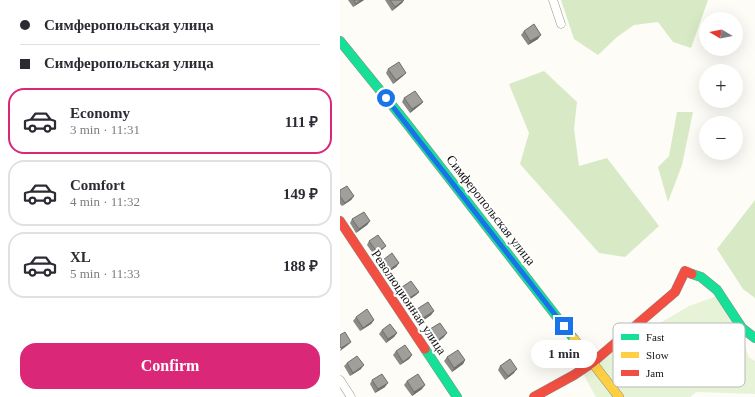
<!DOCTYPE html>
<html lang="en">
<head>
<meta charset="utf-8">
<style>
  :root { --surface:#fff; --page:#f2f2f3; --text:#2b2b33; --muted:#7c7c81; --line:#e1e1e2; --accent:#db2777 }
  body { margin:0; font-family:Georgia,serif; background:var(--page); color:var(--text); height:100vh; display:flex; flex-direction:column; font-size:15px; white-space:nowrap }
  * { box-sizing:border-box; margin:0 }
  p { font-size:13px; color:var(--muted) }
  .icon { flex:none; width:22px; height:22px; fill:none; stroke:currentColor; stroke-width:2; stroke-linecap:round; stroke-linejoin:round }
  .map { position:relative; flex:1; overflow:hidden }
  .panel { display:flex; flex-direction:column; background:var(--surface); width:340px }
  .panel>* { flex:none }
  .banner { display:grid; align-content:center; height:88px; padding:0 20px; background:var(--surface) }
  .needle { width:26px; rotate:280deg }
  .tools { position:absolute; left:359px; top:12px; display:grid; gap:8px }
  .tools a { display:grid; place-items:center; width:44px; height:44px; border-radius:50%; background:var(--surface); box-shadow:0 4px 16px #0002; font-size:20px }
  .end { position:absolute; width:18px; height:18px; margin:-9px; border:5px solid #1a73e8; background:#fff; box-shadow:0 0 0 2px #fff }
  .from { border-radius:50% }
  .bubble { position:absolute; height:28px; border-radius:14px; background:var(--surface); box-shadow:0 4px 16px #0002; font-size:13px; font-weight:700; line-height:28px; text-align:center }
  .banner b { display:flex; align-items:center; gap:14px; height:38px; font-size:15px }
  .banner b+b { border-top:1px solid var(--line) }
  .banner i { width:10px; height:10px; background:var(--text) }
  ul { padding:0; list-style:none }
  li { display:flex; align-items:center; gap:12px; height:66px; margin:0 8px 6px; padding:0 12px; border:2px solid var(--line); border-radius:16px }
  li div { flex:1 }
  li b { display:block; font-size:15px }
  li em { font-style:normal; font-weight:700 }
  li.on { border-color:var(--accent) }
  li>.icon { width:36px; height:36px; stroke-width:1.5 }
  .primary-button { display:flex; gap:8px; margin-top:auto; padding:8px 20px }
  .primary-button a { flex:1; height:46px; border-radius:16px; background:var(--accent); color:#fff; font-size:16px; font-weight:700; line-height:46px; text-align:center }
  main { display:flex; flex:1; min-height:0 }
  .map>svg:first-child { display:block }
  .green { fill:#e7f3d7 }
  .forest { fill:#d8eac5 }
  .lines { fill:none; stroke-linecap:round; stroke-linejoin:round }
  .street-casing { stroke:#979795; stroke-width:9 }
  .fast-casing { stroke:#8e8d8b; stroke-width:10 }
  .slow-casing { stroke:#8e8d8b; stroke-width:10 }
  .jam-casing { stroke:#8e8d8b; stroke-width:10 }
  .street { stroke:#fffffe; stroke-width:8 }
  .fast { stroke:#16e098; stroke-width:9 }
  .slow { stroke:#ffcf43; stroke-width:9 }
  .jam { stroke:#f24e42; stroke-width:9 }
  .wall { fill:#8a8986 }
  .shaded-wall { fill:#716f6d }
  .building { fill:#a19f9c; stroke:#716f6d }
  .route { stroke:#1a73e8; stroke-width:5 }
  .labels { text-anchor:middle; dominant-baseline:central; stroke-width:4; stroke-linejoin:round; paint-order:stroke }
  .street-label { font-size:13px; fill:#111; stroke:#fff }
  .key { fill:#fff; stroke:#b8b8b8; stroke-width:1 }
  .key-label { font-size:11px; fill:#111 }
</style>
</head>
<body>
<main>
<section class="panel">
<div class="banner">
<b><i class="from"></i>Симферопольская улица</b>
<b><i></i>Симферопольская улица</b>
</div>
<ul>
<li class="on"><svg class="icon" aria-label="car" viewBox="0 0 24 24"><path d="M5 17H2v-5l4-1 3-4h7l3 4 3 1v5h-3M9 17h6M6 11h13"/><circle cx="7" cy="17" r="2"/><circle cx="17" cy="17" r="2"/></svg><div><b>Economy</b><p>3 min · 11:31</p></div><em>111 ₽</em></li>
<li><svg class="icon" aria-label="car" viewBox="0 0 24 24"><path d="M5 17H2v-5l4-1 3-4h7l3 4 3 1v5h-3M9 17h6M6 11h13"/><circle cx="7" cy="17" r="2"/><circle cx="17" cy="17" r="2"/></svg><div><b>Comfort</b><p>4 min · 11:32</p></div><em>149 ₽</em></li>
<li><svg class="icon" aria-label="car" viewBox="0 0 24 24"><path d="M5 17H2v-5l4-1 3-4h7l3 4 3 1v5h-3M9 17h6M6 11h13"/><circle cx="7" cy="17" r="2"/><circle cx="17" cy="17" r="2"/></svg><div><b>XL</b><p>5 min · 11:33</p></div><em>188 ₽</em></li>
</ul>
<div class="primary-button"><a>Confirm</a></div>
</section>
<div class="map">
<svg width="415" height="397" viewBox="0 0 415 397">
  <rect width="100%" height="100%" fill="#fdfcf7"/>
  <!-- green -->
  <path class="green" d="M 383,294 L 409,357 L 415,361 L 415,394 L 356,392 L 350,397 L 256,397 L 241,370 L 349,306 Z"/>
  <!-- forest -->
  <path class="forest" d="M 221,0 L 368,0 L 351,48 L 333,42 L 318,22 L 294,25 L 277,37 L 258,55 L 234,39 Z
    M 204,71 L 237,102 L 234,129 L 239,166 L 267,158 L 319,226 L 285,257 L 259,253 L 180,164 L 189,133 L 169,84 Z
    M 337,112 L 353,112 L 342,165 L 328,202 L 318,167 L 329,156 Z
    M 415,200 L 415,298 L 403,289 L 377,249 Z"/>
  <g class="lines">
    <defs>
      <path id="street" d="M 213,0 L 221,24
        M 0,380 L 11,397"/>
      <path id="fast" d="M 0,41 L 64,120 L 234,339
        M 352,274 L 361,277 L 377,290 L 402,328 L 415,338
        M 85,349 L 117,397"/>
      <path id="slow" d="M 234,339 L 279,397"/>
      <path id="jam" d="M 0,221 L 85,349
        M 194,397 L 234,375 L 252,363 L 335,292 L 345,271 L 352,274"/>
    </defs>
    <!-- street casing -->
    <use href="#street" class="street-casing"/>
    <!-- fast casing -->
    <use href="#fast" class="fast-casing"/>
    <!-- slow casing -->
    <use href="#slow" class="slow-casing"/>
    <!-- jam casing -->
    <use href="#jam" class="jam-casing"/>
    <!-- street -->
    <use href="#street" class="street"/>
    <!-- fast -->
    <use href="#fast" class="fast"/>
    <!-- slow -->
    <use href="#slow" class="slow"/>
    <!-- jam -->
    <use href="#jam" class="jam"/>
  </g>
  <!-- wall -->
  <path class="wall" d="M 8,0 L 24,0 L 13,7 Z
    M 45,0 L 64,0 L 62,3 L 52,11 Z
    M 184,31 L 198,39 L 188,45 L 181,35 Z
    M 48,69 L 63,76 L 53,84 L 46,73 Z
    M 64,98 L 83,102 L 80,105 L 70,113 L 62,102 Z
    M 0,190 L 14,196 L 11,200 L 2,206 L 0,204 Z
    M 12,219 L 30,221 L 27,225 L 16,233 L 10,223 Z
    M 29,241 L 43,249 L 34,255 L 27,245 Z
    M 43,260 L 59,263 L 56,267 L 47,273 L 40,264 Z
    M 62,287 L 79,292 L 76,295 L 66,302 L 59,291 Z
    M 77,309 L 94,311 L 91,315 L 81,322 L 75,313 Z
    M 16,317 L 34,320 L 31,324 L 20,331 L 13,321 Z
    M 90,329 L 104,337 L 95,344 L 88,333 Z
    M 42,330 L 57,333 L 54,337 L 46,343 L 39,334 Z
    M 56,351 L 72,355 L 69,359 L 60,365 L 53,355 Z
    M 107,357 L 125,360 L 123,364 L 112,372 L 104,361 Z
    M 292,359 L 307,366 L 297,373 L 289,363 Z
    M 7,363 L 21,369 L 10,376 L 4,366 Z
    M 160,366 L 174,373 L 165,380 L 158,370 Z
    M 32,380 L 45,387 L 35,393 L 30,384 Z
    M 67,381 L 82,389 L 72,396 L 64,385 Z"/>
  <!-- shaded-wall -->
  <path class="shaded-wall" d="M 21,0 L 24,0 L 13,7 L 16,4 Z
    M 64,0 L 62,3 L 52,11 L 55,7 Z
    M 201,35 L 198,39 L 188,45 L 190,41 Z
    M 66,73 L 63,76 L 53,84 L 56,80 Z
    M 83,102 L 80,105 L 70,113 L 72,109 Z
    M 14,196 L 11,200 L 2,206 L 5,203 Z
    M 30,221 L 27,225 L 16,233 L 19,229 Z
    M 46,246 L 43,249 L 34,255 L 37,252 Z
    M 59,263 L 56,267 L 47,273 L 49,270 Z
    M 79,292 L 76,295 L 66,302 L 69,298 Z
    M 94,311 L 91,315 L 81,322 L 83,318 Z
    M 34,320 L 31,324 L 20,331 L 23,328 Z
    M 57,333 L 54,337 L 46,343 L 48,339 Z
    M 107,333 L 104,337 L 95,344 L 98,340 Z
    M 11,342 L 8,345 L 0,351 L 1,348 Z
    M 72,355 L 69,359 L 60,365 L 63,362 Z
    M 125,360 L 123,364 L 112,372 L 114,368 Z
    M 309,362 L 307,366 L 297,373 L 300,370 Z
    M 24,365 L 21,369 L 10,376 L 13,373 Z
    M 177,369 L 174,373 L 165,380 L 168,376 Z
    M 48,383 L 45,387 L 35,393 L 38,389 Z
    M 85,385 L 82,389 L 72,396 L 74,392 Z"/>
  <!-- building -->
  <path class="building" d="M 14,0 L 21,0 L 16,4 Z
    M 50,0 L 64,0 L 55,7 Z
    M 194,24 L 201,35 L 190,41 L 184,31 Z
    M 59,62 L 66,73 L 56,80 L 48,69 Z
    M 75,91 L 83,102 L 72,109 L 64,98 Z
    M 7,186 L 14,196 L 5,203 L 0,196 L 0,190 Z
    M 24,212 L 30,221 L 19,229 L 12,219 Z
    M 38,235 L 46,246 L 37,252 L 29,241 Z
    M 52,253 L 59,263 L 49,270 L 43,260 Z
    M 71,281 L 79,292 L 69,298 L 62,287 Z
    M 88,302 L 94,311 L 83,318 L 77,309 Z
    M 27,309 L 34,320 L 23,328 L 16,317 Z
    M 100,323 L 107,333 L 98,340 L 90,329 Z
    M 50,324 L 57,333 L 48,339 L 42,330 Z
    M 5,332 L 11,342 L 1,348 L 0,347 L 0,335 Z
    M 65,345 L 72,355 L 63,362 L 56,351 Z
    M 118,350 L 125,360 L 114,368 L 107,357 Z
    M 17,356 L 24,365 L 13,373 L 7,363 Z
    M 170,359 L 177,369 L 168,376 L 160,366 Z
    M 42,374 L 48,383 L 38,389 L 32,380 Z
    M 78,374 L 85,385 L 74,392 L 67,381 Z"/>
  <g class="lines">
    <!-- route -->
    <path class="route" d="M 46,98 L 224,326"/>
  </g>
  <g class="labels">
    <!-- street labels -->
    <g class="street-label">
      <text transform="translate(151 210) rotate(52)">Симферопольская улица</text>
      <text transform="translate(69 302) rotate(56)">Революционная улица</text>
    </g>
  </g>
  <!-- legend -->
  <rect x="273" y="323" width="132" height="64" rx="6" class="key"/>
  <rect x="281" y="334" width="18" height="6" fill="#16e098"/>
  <rect x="281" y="352" width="18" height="6" fill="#ffcf43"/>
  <rect x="281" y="370" width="18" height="6" fill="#f24e42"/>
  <g class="key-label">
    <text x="306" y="341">Fast</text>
    <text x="306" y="359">Slow</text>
    <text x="306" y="377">Jam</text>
  </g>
</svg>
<div class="tools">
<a><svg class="needle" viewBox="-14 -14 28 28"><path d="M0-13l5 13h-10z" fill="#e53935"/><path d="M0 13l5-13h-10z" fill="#7c7c81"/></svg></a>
<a>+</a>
<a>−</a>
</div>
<i class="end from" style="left:46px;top:98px"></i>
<i class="end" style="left:224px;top:326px"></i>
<div class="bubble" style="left:191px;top:340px;width:66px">1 min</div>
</div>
</main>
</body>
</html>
